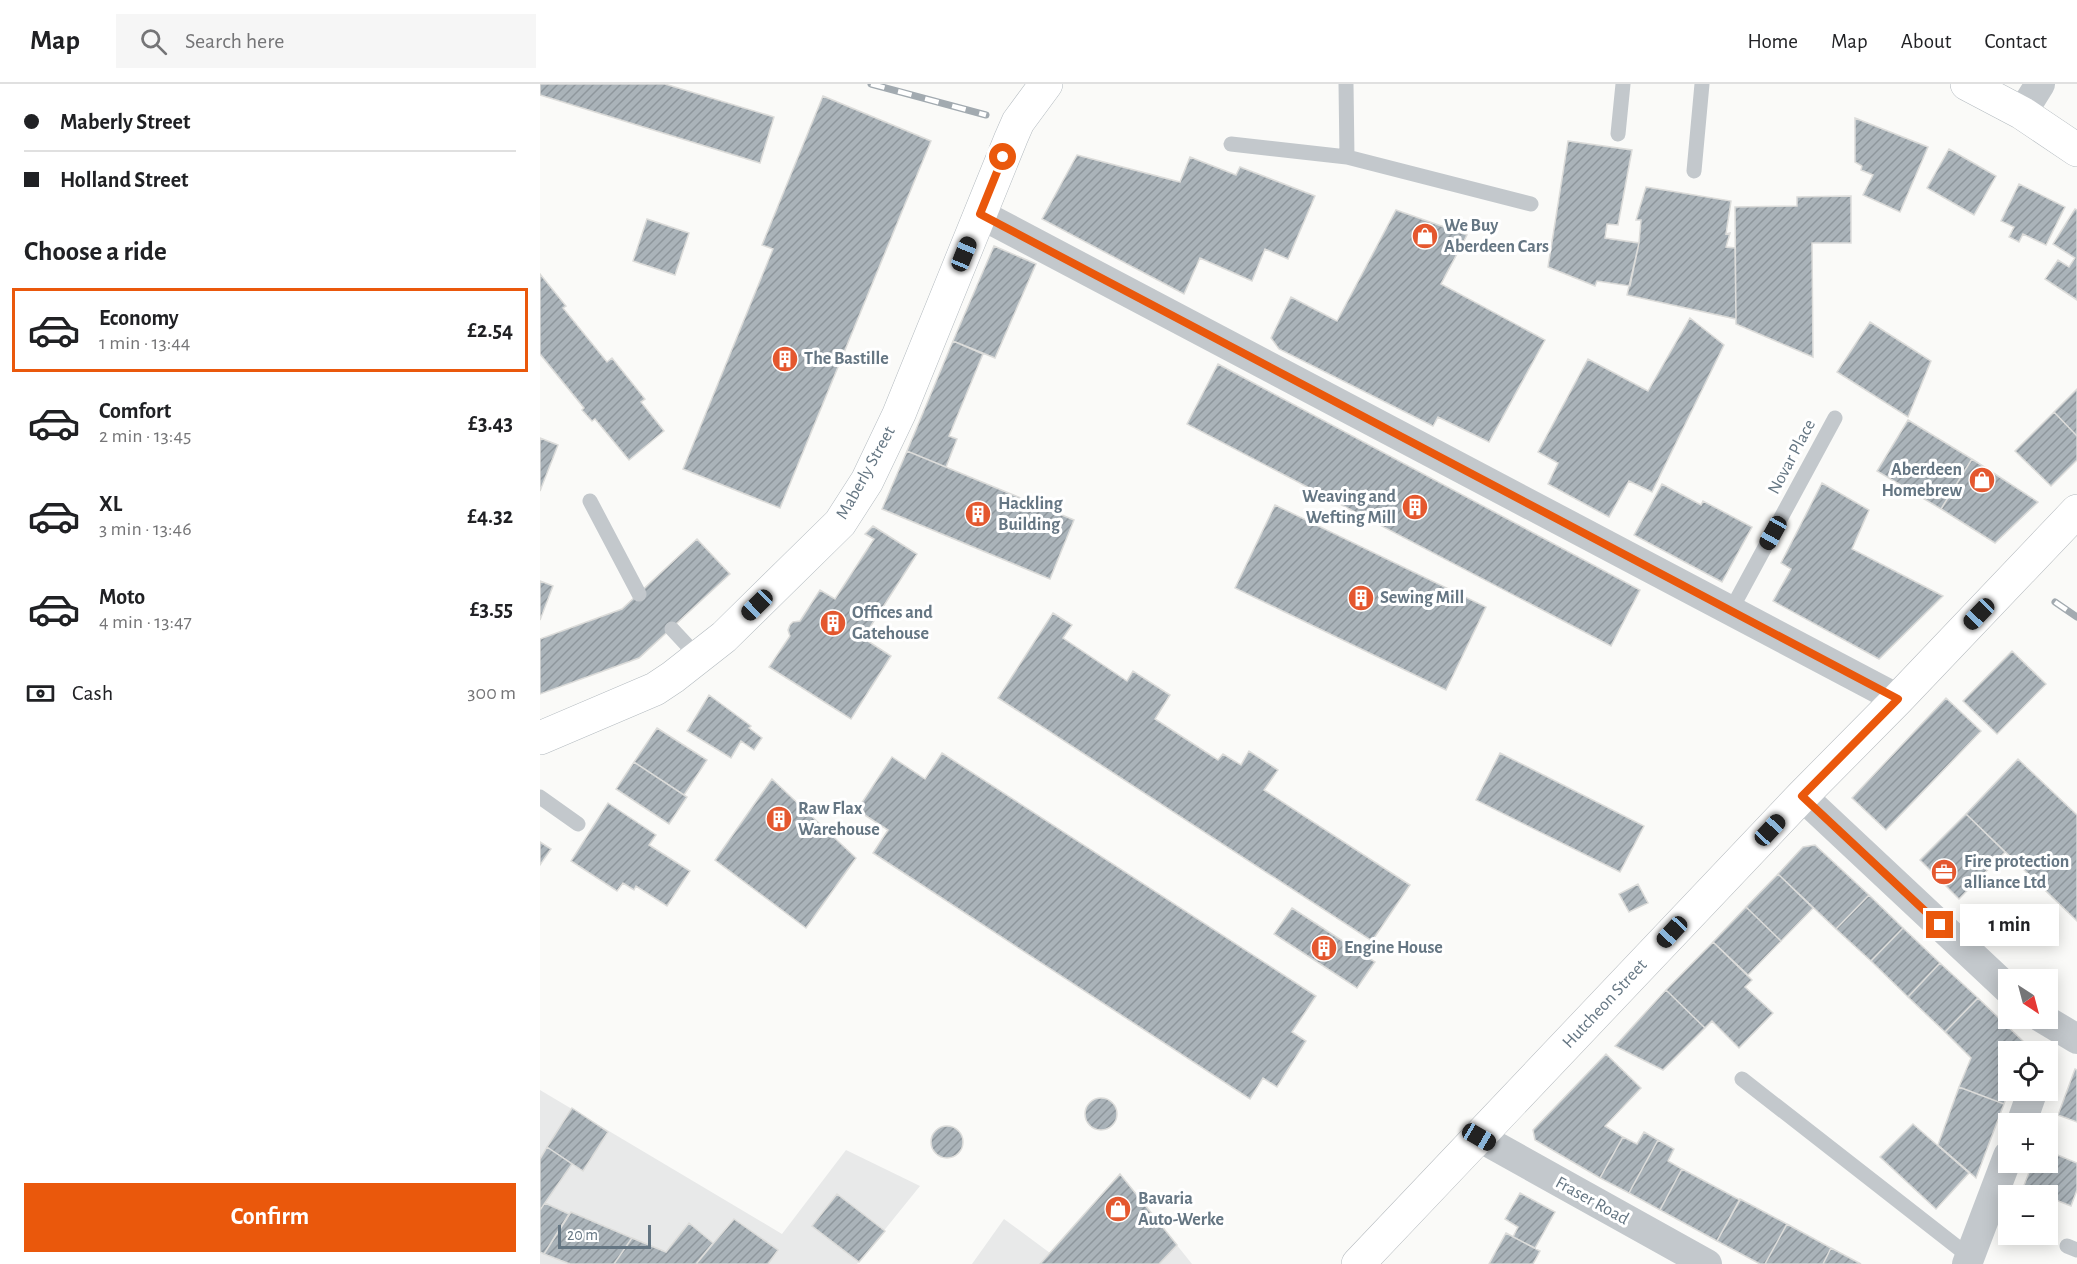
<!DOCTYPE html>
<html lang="en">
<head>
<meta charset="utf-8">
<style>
  :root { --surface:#fff; --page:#f6f6f6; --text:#202124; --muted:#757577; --line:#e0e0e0; --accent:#ea580c }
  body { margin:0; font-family:"Alegreya Sans",sans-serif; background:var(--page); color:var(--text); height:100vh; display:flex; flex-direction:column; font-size:22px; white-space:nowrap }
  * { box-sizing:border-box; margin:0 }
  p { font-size:20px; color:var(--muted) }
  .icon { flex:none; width:33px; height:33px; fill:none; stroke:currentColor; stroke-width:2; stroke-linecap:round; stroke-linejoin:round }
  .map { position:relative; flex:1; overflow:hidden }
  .side { display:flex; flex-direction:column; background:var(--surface); width:540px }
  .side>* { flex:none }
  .guide { display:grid; align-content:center; height:132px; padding:0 24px; background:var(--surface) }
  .needle { width:39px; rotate:144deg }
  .buttons { position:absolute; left:1458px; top:885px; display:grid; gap:12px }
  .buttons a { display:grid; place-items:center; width:60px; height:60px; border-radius:0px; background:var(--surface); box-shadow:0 3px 15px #0003; font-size:30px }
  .scale { position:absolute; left:18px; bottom:15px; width:93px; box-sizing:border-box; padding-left:6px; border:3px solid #657683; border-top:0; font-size:16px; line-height:21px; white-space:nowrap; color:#657683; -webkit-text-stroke:4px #fff; paint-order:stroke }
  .end { position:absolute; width:27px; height:27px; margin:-14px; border:8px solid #ea580c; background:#fff; box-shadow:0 0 0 3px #fff }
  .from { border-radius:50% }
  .bubble { position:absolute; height:42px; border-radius:0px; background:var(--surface); box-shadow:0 3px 15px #0003; font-size:20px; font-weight:700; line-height:42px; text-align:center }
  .car { position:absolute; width:18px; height:36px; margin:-18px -9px; border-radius:8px; box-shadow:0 0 4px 2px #0007; background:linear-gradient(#222 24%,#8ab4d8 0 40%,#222 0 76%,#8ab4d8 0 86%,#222 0) }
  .guide b { display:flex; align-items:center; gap:21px; height:57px; font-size:22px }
  .guide b+b { border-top:2px solid var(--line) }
  .guide i { width:15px; height:15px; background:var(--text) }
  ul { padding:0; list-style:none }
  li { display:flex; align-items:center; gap:18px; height:84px; margin:0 12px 9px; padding:0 12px; border:3px solid transparent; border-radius:0px }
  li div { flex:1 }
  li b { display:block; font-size:22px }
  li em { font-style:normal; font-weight:700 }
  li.current { border-color:var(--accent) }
  li>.icon { width:54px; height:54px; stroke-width:1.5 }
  h2 { padding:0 24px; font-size:27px; line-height:72px }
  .pay { display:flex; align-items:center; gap:15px; height:66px; padding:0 24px; font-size:22px }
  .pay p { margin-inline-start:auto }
  .action { display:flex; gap:12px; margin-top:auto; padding:12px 24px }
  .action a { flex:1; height:69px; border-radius:0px; background:var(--accent); color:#fff; font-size:24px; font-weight:700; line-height:69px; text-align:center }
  header { display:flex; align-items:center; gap:36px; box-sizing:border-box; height:84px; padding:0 30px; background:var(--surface); border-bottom:2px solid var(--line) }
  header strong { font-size:28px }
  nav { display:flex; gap:33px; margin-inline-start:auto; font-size:21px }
  .search { width:420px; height:54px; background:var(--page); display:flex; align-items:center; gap:15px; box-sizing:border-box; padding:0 21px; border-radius:0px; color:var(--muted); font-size:22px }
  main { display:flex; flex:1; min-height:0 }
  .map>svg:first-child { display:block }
  .built { fill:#e8e9e9 }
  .building { fill:url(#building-hatch); stroke:#dcdcda; stroke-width:1.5 }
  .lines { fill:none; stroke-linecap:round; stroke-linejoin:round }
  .secondary-casing { stroke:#b3babf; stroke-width:34 }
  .primary-casing { stroke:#b5babe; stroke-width:34 }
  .lane { stroke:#c3c8cc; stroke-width:15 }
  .street { stroke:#c3c8cc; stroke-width:30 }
  .secondary { stroke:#fff; stroke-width:33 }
  .primary { stroke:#fff; stroke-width:33 }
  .rail-casing { stroke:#a2aab0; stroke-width:7 }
  .rail { stroke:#fff; stroke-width:4.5; stroke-dasharray:14; stroke-linecap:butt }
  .route { stroke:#ea580c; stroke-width:8 }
  .labels { text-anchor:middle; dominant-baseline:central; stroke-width:6; stroke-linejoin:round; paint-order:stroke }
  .poi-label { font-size:18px; font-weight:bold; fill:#657683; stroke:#fff; text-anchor:start }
  .street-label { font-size:18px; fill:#657683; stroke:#fff }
</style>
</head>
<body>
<header>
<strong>Map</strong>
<div class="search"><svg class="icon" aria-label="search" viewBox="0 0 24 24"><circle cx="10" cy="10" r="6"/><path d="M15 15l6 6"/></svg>Search here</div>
<nav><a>Home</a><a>Map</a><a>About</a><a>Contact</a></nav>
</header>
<main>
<section class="side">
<div class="guide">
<b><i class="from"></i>Maberly Street</b>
<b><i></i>Holland Street</b>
</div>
<h2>Choose a ride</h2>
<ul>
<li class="current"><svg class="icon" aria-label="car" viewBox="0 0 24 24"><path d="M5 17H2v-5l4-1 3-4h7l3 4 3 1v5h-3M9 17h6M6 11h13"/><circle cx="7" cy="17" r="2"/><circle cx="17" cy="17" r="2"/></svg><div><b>Economy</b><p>1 min · 13:44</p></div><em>£2.54</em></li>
<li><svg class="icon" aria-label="car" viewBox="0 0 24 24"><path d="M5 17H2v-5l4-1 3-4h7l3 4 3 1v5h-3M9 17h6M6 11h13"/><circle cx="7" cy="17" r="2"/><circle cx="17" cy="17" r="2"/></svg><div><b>Comfort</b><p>2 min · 13:45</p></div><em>£3.43</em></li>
<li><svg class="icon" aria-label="car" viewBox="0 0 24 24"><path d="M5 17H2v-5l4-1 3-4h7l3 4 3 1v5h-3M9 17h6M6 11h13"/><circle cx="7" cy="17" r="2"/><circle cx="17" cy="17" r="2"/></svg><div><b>XL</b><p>3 min · 13:46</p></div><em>£4.32</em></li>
<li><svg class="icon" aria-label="car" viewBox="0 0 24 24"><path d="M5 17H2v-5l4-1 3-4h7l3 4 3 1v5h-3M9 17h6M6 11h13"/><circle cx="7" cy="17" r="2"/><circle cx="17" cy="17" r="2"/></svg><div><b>Moto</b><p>4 min · 13:47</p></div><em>£3.55</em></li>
</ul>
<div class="pay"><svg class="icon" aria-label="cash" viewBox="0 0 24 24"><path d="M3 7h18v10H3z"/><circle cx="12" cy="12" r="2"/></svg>Cash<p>300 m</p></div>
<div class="action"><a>Confirm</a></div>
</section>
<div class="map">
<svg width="1537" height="1180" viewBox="0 0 1537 1180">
  <defs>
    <pattern id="building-hatch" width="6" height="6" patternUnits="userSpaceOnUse" patternTransform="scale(1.5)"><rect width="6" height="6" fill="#aab3b9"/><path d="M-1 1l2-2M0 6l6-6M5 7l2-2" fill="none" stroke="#8e969c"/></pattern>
  </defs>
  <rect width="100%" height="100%" fill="#fafaf8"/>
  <!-- built -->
  <path class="built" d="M 0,1006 L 242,1150 L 306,1066 L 380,1102 L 317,1180 L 0,1180 Z
    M 580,1090 L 652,1180 L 432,1180 L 464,1135 L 510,1169 Z"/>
  <!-- building -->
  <path class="building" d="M 0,0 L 125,0 L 234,33 L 220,79 L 0,11 Z
    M 283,12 L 391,57 L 240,424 L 143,385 L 233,165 L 222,161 Z
    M 1315,34 L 1388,63 L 1360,128 L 1323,111 L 1333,91 L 1321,86 L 1322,82 L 1315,78 Z
    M 1028,57 L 1092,66 L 1078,141 L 1067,140 L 1065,154 L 1099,159 L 1090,202 L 1057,197 L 1055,202 L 1008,183 Z
    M 1409,65 L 1456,92 L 1434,131 L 1387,104 Z
    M 537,71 L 640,98 L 650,73 L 696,91 L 700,83 L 775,112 L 748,175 L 725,165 L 712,197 L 660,174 L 644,210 L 502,135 Z
    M 1479,100 L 1525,123 L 1506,161 L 1483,150 L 1479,158 L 1469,153 L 1474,143 L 1461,137 Z
    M 1106,103 L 1191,117 L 1186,150 L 1190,149 L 1186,163 L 1195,164 L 1196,235 L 1087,211 L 1099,159 L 1101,136 L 1096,136 Z
    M 1311,112 L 1311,159 L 1272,159 L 1273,273 L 1196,240 L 1195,123 L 1257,122 L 1257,113 Z
    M 1535,125 L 1537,126 L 1537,216 L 1505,195 L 1518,176 L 1529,183 L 1535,174 L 1513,160 Z
    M 856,126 L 927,151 L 901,200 L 1005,256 L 949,358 L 898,333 L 893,342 L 739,265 L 731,254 L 751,213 L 797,237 Z
    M 107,135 L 149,149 L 135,191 L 93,177 Z
    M 454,162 L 496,180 L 455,274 L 413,257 Z
    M 0,190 L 26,222 L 23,224 L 67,278 L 72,274 L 105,315 L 101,318 L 124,347 L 89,376 L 55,335 L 52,337 L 42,326 L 44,324 L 0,270 Z
    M 1150,234 L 1184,261 L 1112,408 L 1089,397 L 1069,433 L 1008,400 L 1018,379 L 998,368 L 1048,275 L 1108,307 Z
    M 1330,238 L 1391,277 L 1368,333 L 1297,288 Z
    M 413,257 L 443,270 L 409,352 L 417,355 L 406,383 L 367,367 Z
    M 678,280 L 1100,506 L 1071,562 L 647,340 Z
    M 1537,305 L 1537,352 L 1514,328 Z
    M 1514,328 L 1537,352 L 1537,376 L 1511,402 L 1475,367 Z
    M 1368,336 L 1432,375 L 1401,425 L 1337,387 Z
    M 0,354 L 18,361 L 0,407 Z
    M 367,367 L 534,436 L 510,495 L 342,425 Z
    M 1432,375 L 1498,418 L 1455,459 L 1401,425 Z
    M 1282,399 L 1329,426 L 1312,465 L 1403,512 L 1339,575 L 1233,517 L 1251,485 L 1241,479 Z
    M 1122,400 L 1161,421 L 1163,417 L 1212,443 L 1182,498 L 1094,451 Z
    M 735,421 L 946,523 L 906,606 L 695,504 Z
    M 333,442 L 377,470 L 323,554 L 351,572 L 311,635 L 229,583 L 250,552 L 248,546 L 250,541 L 253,538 L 260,537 L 280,506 L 295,515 L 334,455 L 325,450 Z
    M 157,455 L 190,490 L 99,574 L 0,610 L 0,555 L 82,525 Z
    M 0,497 L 13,502 L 0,536 Z
    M 513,529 L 532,541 L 523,554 L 587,597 L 593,587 L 630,611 L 615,635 L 678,676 L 683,670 L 701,681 L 709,667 L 738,686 L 724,706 L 870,801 L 832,857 L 458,614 Z
    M 1472,567 L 1506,600 L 1457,650 L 1423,617 Z
    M 169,611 L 211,642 L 209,644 L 222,654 L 214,666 L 201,657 L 191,674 L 147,647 Z
    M 1406,614 L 1441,647 L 1346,746 L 1312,714 Z
    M 117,644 L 167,676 L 144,711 L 94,678 Z
    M 402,669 L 776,912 L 752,948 L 766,957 L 737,1003 L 723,994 L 710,1015 L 333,769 L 348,746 L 317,726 L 352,673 L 385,695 Z
    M 960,669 L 1104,742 L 1080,788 L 936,716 Z
    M 1478,675 L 1537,731 L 1537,837 L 1426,730 Z
    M 94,678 L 147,713 L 129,740 L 76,705 Z
    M 232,695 L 316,774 L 266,844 L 175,776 Z
    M 68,719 L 116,751 L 109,761 L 150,787 L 127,822 L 96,802 L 94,806 L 83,799 L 77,807 L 31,777 Z
    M 1426,730 L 1465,768 L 1419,815 L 1380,776 Z
    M 0,758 L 11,765 L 0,781 Z
    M 1275,761 L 1329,811 L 1296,845 L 1238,790 L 1263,763 Z
    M 1238,790 L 1273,824 L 1241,857 L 1206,823 Z
    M 1098,800 L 1108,819 L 1089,828 L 1079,810 Z
    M 1329,811 L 1363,844 L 1331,877 L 1296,845 Z
    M 1206,823 L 1241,857 L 1208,891 L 1173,858 Z
    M 752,824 L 835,878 L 817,904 L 734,850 Z
    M 1363,844 L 1400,879 L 1368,913 L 1331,877 Z
    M 1173,858 L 1212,896 L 1205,903 L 1233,929 L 1199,964 L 1172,937 L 1165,944 L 1126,906 Z
    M 1400,879 L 1438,914 L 1405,948 L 1368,913 Z
    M 1126,906 L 1165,944 L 1123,986 L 1075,962 Z
    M 1438,914 L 1486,960 L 1484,968 L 1468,968 L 1469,1006 L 1464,1020 L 1419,1003 L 1431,974 L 1405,948 Z
    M 1066,970 L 1101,1004 L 1065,1042 L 1083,1053 L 1060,1094 L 995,1056 L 993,1046 Z
    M 1535,985 L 1537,986 L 1537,1038 L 1518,1031 Z
    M 1419,1003 L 1464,1020 L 1436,1094 L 1398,1061 Z
    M545 1030a16 16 0 1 1 32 0a16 16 0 1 1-32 0Z
    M 32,1024 L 68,1048 L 43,1087 L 7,1063 Z
    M 1373,1040 L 1429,1089 L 1396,1125 L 1340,1073 Z
    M391 1058a16 16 0 1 1 32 0a16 16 0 1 1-32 0Z
    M 1104,1048 L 1118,1056 L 1089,1109 L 1060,1094 L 1083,1053 L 1097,1060 Z
    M 1118,1056 L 1134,1065 L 1128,1077 L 1142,1085 L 1120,1126 L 1089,1109 Z
    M 7,1063 L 32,1080 L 0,1126 L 0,1075 Z
    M 1508,1067 L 1537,1079 L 1537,1106 L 1531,1122 L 1508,1113 L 1508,1112 L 1483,1104 L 1493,1078 L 1508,1078 Z
    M 1142,1085 L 1200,1116 L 1177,1157 L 1120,1126 Z
    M 580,1090 L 637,1161 L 619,1180 L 500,1180 Z
    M 980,1109 L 1015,1128 L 995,1164 L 973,1153 L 978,1143 L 965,1135 Z
    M 297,1110 L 345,1147 L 319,1178 L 272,1142 Z
    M 1200,1115 L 1247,1140 L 1225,1180 L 1220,1180 L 1177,1157 Z
    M 5,1119 L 29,1130 L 4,1170 L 0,1168 L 0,1126 Z
    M 31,1128 L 92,1154 L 74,1180 L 30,1180 L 4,1170 Z
    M 194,1135 L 238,1166 L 228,1180 L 156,1180 Z
    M 149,1139 L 173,1159 L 156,1180 L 74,1180 L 92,1154 L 126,1168 Z
    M 1247,1140 L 1291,1164 L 1283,1180 L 1225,1180 Z
    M 966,1149 L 1000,1167 L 993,1180 L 949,1180 Z
    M 1291,1164 L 1321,1180 L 1283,1180 Z"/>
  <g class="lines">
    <defs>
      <path id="secondary" d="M 1427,0 L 1482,29 L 1537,66
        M 0,654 L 115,605 L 133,593 L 184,553 L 300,439 L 327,397 L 359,330 L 471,54 L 478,38 L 506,0"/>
      <path id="primary" d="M 818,1180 L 1262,712 L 1358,615 L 1537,427"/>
    </defs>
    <!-- secondary casing -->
    <use href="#secondary" class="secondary-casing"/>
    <!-- primary casing -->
    <use href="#primary" class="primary-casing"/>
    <!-- lane -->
    <path class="lane" d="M 806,0 L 807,73
      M 1078,50 L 1083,0
      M 691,60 L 807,73 L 991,120
      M 1154,87 L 1162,0
      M 50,417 L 99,510
      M 1191,526 L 1295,334
      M 132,545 L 159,574
      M 0,713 L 38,740
      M 1202,995 L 1430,1173
      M 1527,1162 L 1537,1166"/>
    <!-- street -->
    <path class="street" d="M 1482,29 L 1500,0
      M 440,130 L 1358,615
      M 1262,712 L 1468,905
      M 1502,934 L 1537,955
      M 1481,1040 L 1493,1006
      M 939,1053 L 1167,1180
      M 1427,1180 L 1468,1072"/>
    <!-- secondary -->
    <use href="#secondary" class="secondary"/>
    <!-- primary -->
    <use href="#primary" class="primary"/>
    <defs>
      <path id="rail" d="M 331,0 L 446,31
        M 1515,518 L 1537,533"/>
    </defs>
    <!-- rail casing -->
    <use href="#rail" class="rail-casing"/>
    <!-- rail -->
    <use href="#rail" class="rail"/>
  </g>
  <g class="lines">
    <!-- route -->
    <path class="route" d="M 463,73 L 440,130 L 1358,615 L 1262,712 L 1400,841"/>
  </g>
  <!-- icons -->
  <defs>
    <symbol id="shop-disc" viewBox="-11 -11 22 22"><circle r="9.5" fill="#e4572e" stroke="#fff"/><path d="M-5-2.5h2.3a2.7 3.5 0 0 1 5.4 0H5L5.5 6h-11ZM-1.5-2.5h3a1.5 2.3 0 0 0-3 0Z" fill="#fff"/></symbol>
    <symbol id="building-disc" viewBox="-11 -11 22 22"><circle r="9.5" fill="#e4572e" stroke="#fff"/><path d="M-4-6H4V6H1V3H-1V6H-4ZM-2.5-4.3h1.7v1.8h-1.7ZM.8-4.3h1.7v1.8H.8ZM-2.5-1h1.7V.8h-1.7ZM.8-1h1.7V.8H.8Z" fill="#fff"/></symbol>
    <symbol id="office-disc" viewBox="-11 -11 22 22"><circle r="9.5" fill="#e4572e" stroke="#fff"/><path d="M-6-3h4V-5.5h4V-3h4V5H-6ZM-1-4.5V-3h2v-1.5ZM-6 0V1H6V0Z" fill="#fff"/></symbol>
  </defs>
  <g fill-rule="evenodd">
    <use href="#shop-disc" x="870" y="137" width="30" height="30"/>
    <use href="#building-disc" x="230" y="260" width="30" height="30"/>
    <use href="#shop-disc" x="1427" y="381" width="30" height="30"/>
    <use href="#building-disc" x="860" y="408" width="30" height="30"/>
    <use href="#building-disc" x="423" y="415" width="30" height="30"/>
    <use href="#building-disc" x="806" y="499" width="30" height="30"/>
    <use href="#building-disc" x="278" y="524" width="30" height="30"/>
    <use href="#building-disc" x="224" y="720" width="30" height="30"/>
    <use href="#office-disc" x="1389" y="773" width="30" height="30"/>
    <use href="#building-disc" x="769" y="849" width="30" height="30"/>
    <use href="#shop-disc" x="563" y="1110" width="30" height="30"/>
  </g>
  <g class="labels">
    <!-- poi labels -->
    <g class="poi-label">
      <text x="904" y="142">We Buy<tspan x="904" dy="21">Aberdeen Cars</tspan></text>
      <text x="264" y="275">The Bastille</text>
      <text x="1422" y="386" text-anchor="end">Aberdeen<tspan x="1422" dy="21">Homebrew</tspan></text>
      <text x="856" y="413" text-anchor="end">Weaving and<tspan x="856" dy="21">Wefting Mill</tspan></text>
      <text x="458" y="420">Hackling<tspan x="458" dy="21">Building</tspan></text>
      <text x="840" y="514">Sewing Mill</text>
      <text x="312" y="529">Offices and<tspan x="312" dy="21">Gatehouse</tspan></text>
      <text x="258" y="725">Raw Flax<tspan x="258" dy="21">Warehouse</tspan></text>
      <text x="1424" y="778">Fire protection<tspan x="1424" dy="21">alliance Ltd</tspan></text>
      <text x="804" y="864">Engine House</text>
      <text x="598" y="1115">Bavaria<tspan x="598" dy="21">Auto-Werke</tspan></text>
    </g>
    <!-- street labels -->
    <g class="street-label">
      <text transform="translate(1252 373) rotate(-62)">Novar Place</text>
      <text transform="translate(326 389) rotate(-61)">Maberly Street</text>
      <text transform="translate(1065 920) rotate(-47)">Hutcheon Street</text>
      <text transform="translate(1052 1117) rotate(29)">Fraser Road</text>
    </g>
  </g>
</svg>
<div class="buttons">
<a><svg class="needle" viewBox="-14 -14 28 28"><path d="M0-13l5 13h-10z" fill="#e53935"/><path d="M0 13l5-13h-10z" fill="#757577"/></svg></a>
<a><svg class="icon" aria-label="locate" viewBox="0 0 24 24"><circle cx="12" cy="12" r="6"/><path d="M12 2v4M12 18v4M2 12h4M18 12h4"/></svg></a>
<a>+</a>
<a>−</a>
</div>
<div class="scale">20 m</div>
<i class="end from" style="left:463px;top:73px"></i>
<i class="end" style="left:1400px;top:841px"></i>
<div class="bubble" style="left:1420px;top:820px;width:99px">1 min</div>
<i class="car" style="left:424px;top:170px;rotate:22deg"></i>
<i class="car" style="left:1233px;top:449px;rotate:209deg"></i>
<i class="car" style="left:217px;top:521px;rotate:226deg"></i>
<i class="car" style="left:1439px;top:530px;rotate:224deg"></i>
<i class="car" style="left:1230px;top:746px;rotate:43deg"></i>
<i class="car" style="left:1132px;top:848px;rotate:223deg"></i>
<i class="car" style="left:939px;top:1053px;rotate:120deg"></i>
</div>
</main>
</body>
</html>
